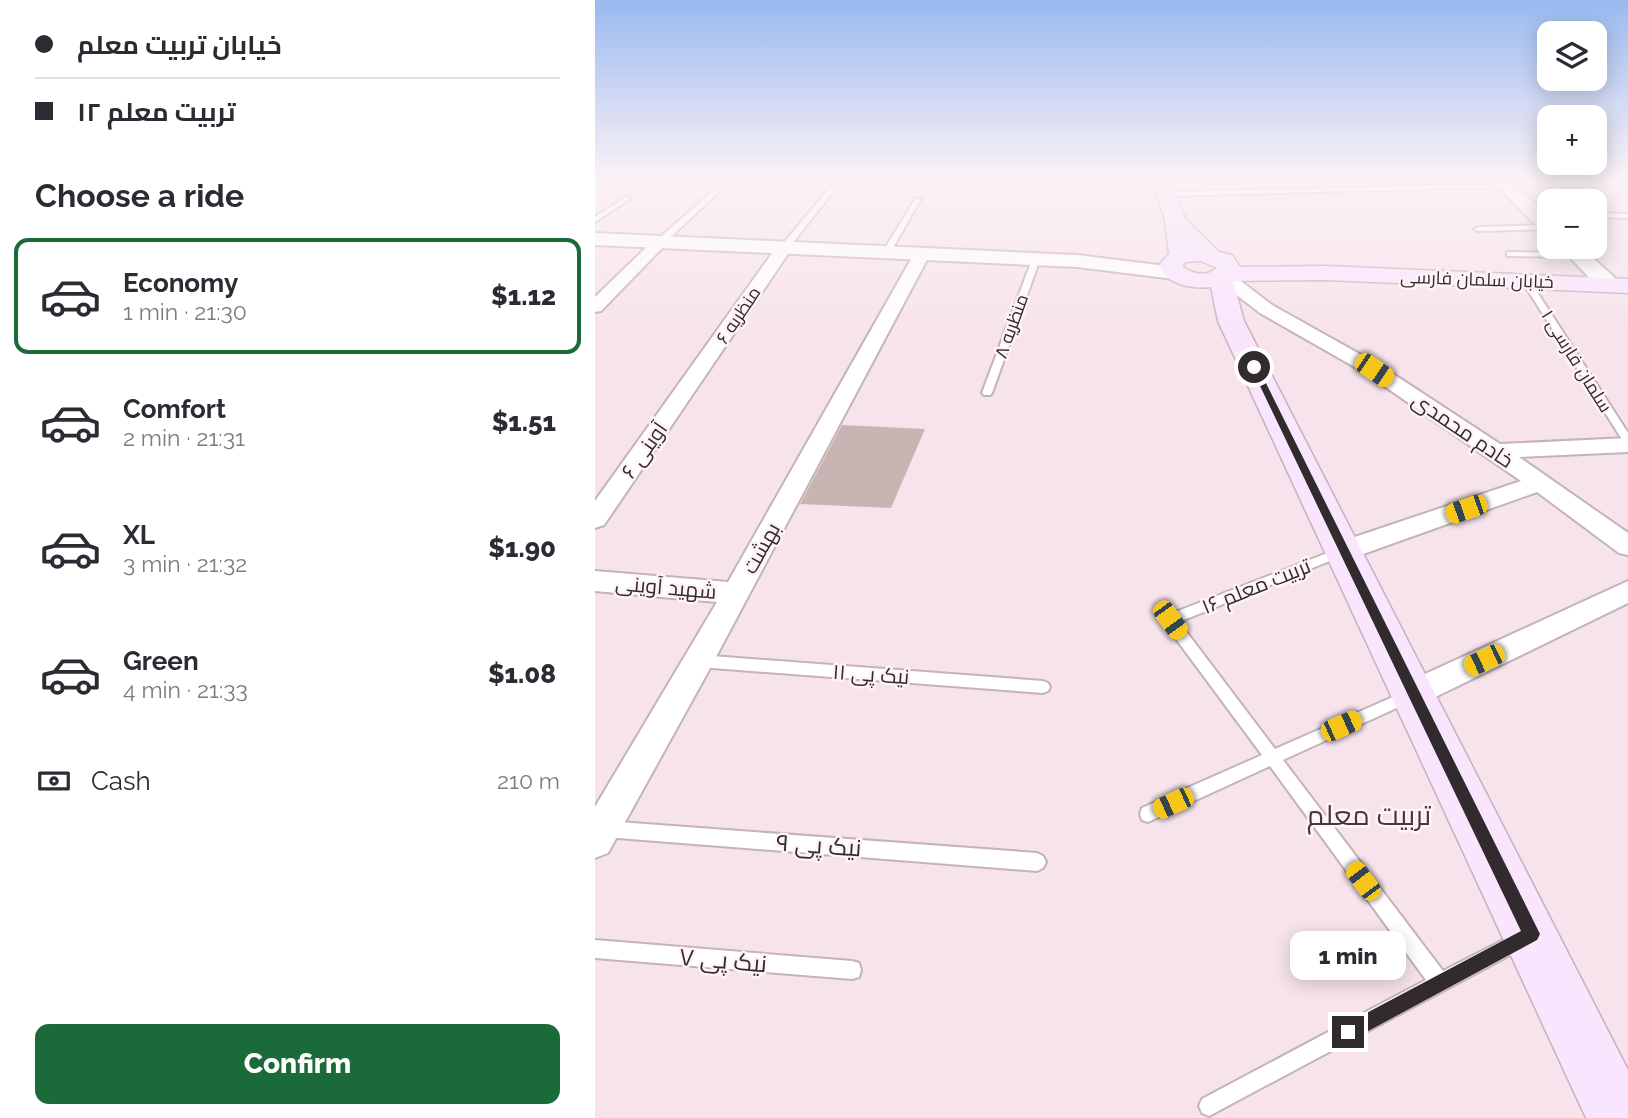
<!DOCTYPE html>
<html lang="en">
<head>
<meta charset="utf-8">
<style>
  :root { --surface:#fff; --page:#f7f7f7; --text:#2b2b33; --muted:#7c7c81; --line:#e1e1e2; --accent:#1b6a3a }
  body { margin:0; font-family:Raleway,Cairo,sans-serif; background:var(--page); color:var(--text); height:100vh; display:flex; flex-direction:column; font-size:26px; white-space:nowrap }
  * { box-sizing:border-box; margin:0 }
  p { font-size:23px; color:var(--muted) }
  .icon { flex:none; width:38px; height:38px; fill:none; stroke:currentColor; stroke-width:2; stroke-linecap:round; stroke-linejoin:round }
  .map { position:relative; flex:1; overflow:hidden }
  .side { display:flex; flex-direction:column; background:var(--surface); width:595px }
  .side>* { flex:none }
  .guide { display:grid; align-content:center; height:154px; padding:0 35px; background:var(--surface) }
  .controls { position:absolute; left:942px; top:21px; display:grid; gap:14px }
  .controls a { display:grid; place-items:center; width:70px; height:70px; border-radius:14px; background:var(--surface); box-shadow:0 4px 18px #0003; font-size:35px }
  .end { position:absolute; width:32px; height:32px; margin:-16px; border:9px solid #322b2e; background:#fff; box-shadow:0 0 0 4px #fff }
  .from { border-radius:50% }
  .bubble { position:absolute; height:49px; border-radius:14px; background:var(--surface); box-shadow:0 4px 18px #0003; font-size:23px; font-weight:800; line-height:49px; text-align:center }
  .car { position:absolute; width:21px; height:42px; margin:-21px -10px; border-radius:9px; box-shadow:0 0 5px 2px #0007; background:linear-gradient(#f5c518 24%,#345 0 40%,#f5c518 0 76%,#345 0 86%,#f5c518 0) }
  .guide b { display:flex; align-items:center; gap:24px; height:66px; font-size:26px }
  .guide b+b { border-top:2px solid var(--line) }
  .guide i { width:18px; height:18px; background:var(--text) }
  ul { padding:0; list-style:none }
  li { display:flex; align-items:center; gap:21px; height:116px; margin:0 14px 10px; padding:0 21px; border:4px solid transparent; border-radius:14px }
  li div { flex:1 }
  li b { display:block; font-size:26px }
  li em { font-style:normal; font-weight:800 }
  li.selected { border-color:var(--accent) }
  li>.icon { width:63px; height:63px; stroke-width:1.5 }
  h2 { padding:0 35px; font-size:32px; line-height:84px }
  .pay { display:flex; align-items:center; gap:18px; height:77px; padding:0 35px; font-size:26px }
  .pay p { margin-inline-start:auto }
  .cta { display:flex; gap:14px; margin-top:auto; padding:14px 35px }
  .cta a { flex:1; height:80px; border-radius:14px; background:var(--accent); color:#fff; font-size:28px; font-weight:800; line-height:80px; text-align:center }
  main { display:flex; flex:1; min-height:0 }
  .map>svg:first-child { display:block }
  .building { fill:#c8b4b2 }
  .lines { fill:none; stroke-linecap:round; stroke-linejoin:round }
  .service-casing { stroke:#c5b2ba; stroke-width:4 }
  .minor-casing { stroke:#c5b2ba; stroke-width:4 }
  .tertiary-casing { stroke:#c5b2ba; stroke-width:4 }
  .secondary-casing { stroke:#c5b2ba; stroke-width:3 }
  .service { fill:#fff; fill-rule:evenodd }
  .minor { fill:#fff; fill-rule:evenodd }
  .tertiary { fill:#fff; fill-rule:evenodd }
  .secondary { fill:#f9e5fe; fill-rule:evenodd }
  .route { fill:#322b2e }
  .labels { text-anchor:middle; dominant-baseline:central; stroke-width:5; stroke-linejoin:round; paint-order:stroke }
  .far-street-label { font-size:18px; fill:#322b2e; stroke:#fff3f8 }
  .street-label { font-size:21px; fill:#322b2e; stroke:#fff3f8 }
  .near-street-label { font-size:24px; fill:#322b2e; stroke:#fff3f8 }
  .near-neighbourhood-label { font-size:28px; fill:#46373d; stroke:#fff3f8 }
</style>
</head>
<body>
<main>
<section class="side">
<div class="guide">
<b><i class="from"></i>خیابان تربیت معلم</b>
<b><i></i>تربیت معلم ۱۲</b>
</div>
<h2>Choose a ride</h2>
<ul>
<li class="selected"><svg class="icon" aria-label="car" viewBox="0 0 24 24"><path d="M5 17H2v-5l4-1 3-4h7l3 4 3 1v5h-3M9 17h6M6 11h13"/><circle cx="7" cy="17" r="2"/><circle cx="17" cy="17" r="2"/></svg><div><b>Economy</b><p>1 min · 21:30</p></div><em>$1.12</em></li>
<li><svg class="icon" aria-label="car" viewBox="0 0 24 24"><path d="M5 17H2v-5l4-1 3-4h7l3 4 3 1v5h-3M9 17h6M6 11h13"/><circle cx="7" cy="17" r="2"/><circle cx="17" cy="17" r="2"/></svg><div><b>Comfort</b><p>2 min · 21:31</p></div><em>$1.51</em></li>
<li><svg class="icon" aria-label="car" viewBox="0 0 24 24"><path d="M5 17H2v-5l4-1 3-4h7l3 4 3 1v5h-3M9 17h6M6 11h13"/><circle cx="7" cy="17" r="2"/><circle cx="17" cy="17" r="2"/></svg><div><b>XL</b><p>3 min · 21:32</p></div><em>$1.90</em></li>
<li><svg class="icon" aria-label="car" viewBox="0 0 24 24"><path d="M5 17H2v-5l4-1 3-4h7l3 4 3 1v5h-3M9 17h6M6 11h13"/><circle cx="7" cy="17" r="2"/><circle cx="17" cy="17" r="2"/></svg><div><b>Green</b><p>4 min · 21:33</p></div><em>$1.08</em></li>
</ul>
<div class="pay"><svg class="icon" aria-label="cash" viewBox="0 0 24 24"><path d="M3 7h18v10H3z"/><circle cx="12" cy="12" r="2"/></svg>Cash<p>210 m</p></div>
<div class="cta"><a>Confirm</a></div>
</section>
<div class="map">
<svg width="1033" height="1118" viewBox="0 0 1033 1118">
  <rect width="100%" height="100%" fill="#f7e3eb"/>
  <!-- building -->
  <path class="building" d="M 247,425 L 330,429 L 296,508 L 205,504 Z"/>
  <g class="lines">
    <defs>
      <path id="service" d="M 242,179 L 248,179 L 192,250 L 186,250 L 186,246 Z
        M 912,184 L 915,186 L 914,187 L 572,196 L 569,194 L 572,192 Z
        M 125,185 L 130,186 L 68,244 L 62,244 L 62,240 Z
        M 31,197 L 36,198 L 0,222 L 0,217 Z
        M 321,198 L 326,199 L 295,253 L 288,255 L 287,253 Z
        M 999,213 L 1033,214 L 1033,218 L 999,217 Z
        M 954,225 L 954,229 L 883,231 L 879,229 L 883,227 Z
        M 912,252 L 983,253 L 987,255 L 983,257 L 915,256 L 912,256 Z
        M 438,257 L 445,259 L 397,393 L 395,395 L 389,395 L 387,393 Z
        M 928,279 L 935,281 L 1033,433 L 1033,444 L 1028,441 L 927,281 Z
        M 748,547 L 754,551 L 752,554 L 584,622 L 680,749 L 809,692 L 814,690 L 819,692 L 821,696 L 819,700 L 688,760 L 848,971 L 926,931 L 932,934 L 935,940 L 932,946 L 614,1116 L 607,1113 L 604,1106 L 607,1099 L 831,980 L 675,766 L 553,822 L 547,820 L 545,814 L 547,808 L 667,755 L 570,624 L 568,620 L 570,616 Z
        M 104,655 L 448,681 L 453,683 L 455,687 L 453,691 L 448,693 L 104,667 L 99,665 L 97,661 L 99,657 Z
        M 10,821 L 442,853 L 448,856 L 451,862 L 448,868 L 442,871 L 10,837 L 4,835 L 2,829 L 4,823 Z
        M 0,940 L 257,961 L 264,963 L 266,970 L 264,977 L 257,979 L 0,958 Z"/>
      <path id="minor" d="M 65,237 L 73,242 L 70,245 L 6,311 L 0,312 L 0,297 L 60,239 Z
        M 189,243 L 197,248 L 9,525 L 0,528 L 0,501 L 183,245 Z
        M 327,249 L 335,254 L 114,670 L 13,853 L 0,858 L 0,807 L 122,602 L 0,591 L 0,571 L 133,582 L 319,254 Z
        M 628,271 L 634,272 L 677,305 L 786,366 L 905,444 L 1033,438 L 1033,452 L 924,457 L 1033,533 L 1033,555 L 1024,553 L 942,492 L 757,558 L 748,560 L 739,558 L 735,551 L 739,544 L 926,481 L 772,374 L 665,313 L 622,280 L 620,276 Z
        M 1033,581 L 1033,603 L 828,703 L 817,707 L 806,703 L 802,694 L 806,685 Z"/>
      <path id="tertiary" d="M 895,179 L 913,179 L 954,217 L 954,233 L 947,231 Z
        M 0,233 L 482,255 L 579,267 L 586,269 L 590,273 L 586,277 L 579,279 L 482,267 L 0,245 Z
        M 965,247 L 986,247 L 1022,280 L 1025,285 L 1022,290 L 1006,290 Z"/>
      <path id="secondary" d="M 558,179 L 576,179 L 590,219 L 624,252 L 637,255 L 645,267 L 731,266 L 1033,279 L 1033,293 L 731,280 L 638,281 L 649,321 L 1033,1070 L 1033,1118 L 991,1118 L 623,321 L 616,287 C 597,289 571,285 564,265 L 574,254 L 570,221 ZM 606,261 L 622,268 C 611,277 599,275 587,266 L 591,262 Z"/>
    </defs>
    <!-- service casing -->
    <use href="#service" class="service-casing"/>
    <!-- minor casing -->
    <use href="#minor" class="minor-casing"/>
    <!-- tertiary casing -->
    <use href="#tertiary" class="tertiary-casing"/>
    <!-- secondary casing -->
    <use href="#secondary" class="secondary-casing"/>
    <!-- service -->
    <use href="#service" class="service"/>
    <!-- minor -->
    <use href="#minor" class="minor"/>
    <!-- tertiary -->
    <use href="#tertiary" class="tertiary"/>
    <!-- secondary -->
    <use href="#secondary" class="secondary"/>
  </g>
  <!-- sky -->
  <linearGradient id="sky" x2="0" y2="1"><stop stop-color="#9ab9f0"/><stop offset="0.53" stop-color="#fbf2f6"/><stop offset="1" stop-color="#fbf2f6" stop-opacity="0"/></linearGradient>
  <rect width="1033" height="335" fill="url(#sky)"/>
  <!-- route -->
  <path class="route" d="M 655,365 L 663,367 L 945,934 L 942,940 L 753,1042 L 747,1039 L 744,1032 L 747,1026 L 926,931 Z"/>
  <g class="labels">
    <!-- far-street labels -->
    <g class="far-street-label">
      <text transform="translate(882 279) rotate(2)">خیابان سلمان فارسی</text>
      <text transform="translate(143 315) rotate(-56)">منظریه ۶</text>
      <text transform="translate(416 326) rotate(-70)">منظریه ۸</text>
      <text transform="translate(982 361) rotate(58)">سلمان فارسی ۱</text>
    </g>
    <!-- street labels -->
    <g class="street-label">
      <text transform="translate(868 430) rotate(34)">خادم محمدی</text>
      <text transform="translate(49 450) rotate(-55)">آوینی ۶</text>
      <text transform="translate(166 548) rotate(-61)">بهشت</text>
      <text transform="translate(661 586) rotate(-22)">تربیت معلم ۱۶</text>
      <text transform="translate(71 587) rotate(5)">شهید آوینی</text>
      <text transform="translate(276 674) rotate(4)">نیک پی ۱۱</text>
    </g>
    <!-- near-street labels -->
    <g class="near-street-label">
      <text transform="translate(224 845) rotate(4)">نیک پی ۹</text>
      <text transform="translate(128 960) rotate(5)">نیک پی ۷</text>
    </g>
    <!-- near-neighbourhood labels -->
    <g class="near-neighbourhood-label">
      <text x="774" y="815">تربیت معلم</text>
    </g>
  </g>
</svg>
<div class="controls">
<a><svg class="icon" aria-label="layers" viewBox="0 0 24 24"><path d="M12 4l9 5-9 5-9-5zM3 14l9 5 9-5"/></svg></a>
<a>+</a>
<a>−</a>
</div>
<i class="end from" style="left:659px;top:367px"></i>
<i class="end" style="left:753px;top:1032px"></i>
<div class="bubble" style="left:695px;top:931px;width:116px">1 min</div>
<i class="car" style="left:779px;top:370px;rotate:124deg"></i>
<i class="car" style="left:871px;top:509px;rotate:251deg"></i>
<i class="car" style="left:575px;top:620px;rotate:144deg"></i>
<i class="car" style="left:889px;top:660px;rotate:244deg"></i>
<i class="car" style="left:746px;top:726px;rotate:66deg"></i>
<i class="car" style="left:578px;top:803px;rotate:245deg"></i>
<i class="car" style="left:768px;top:881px;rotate:323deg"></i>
</div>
</main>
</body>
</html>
